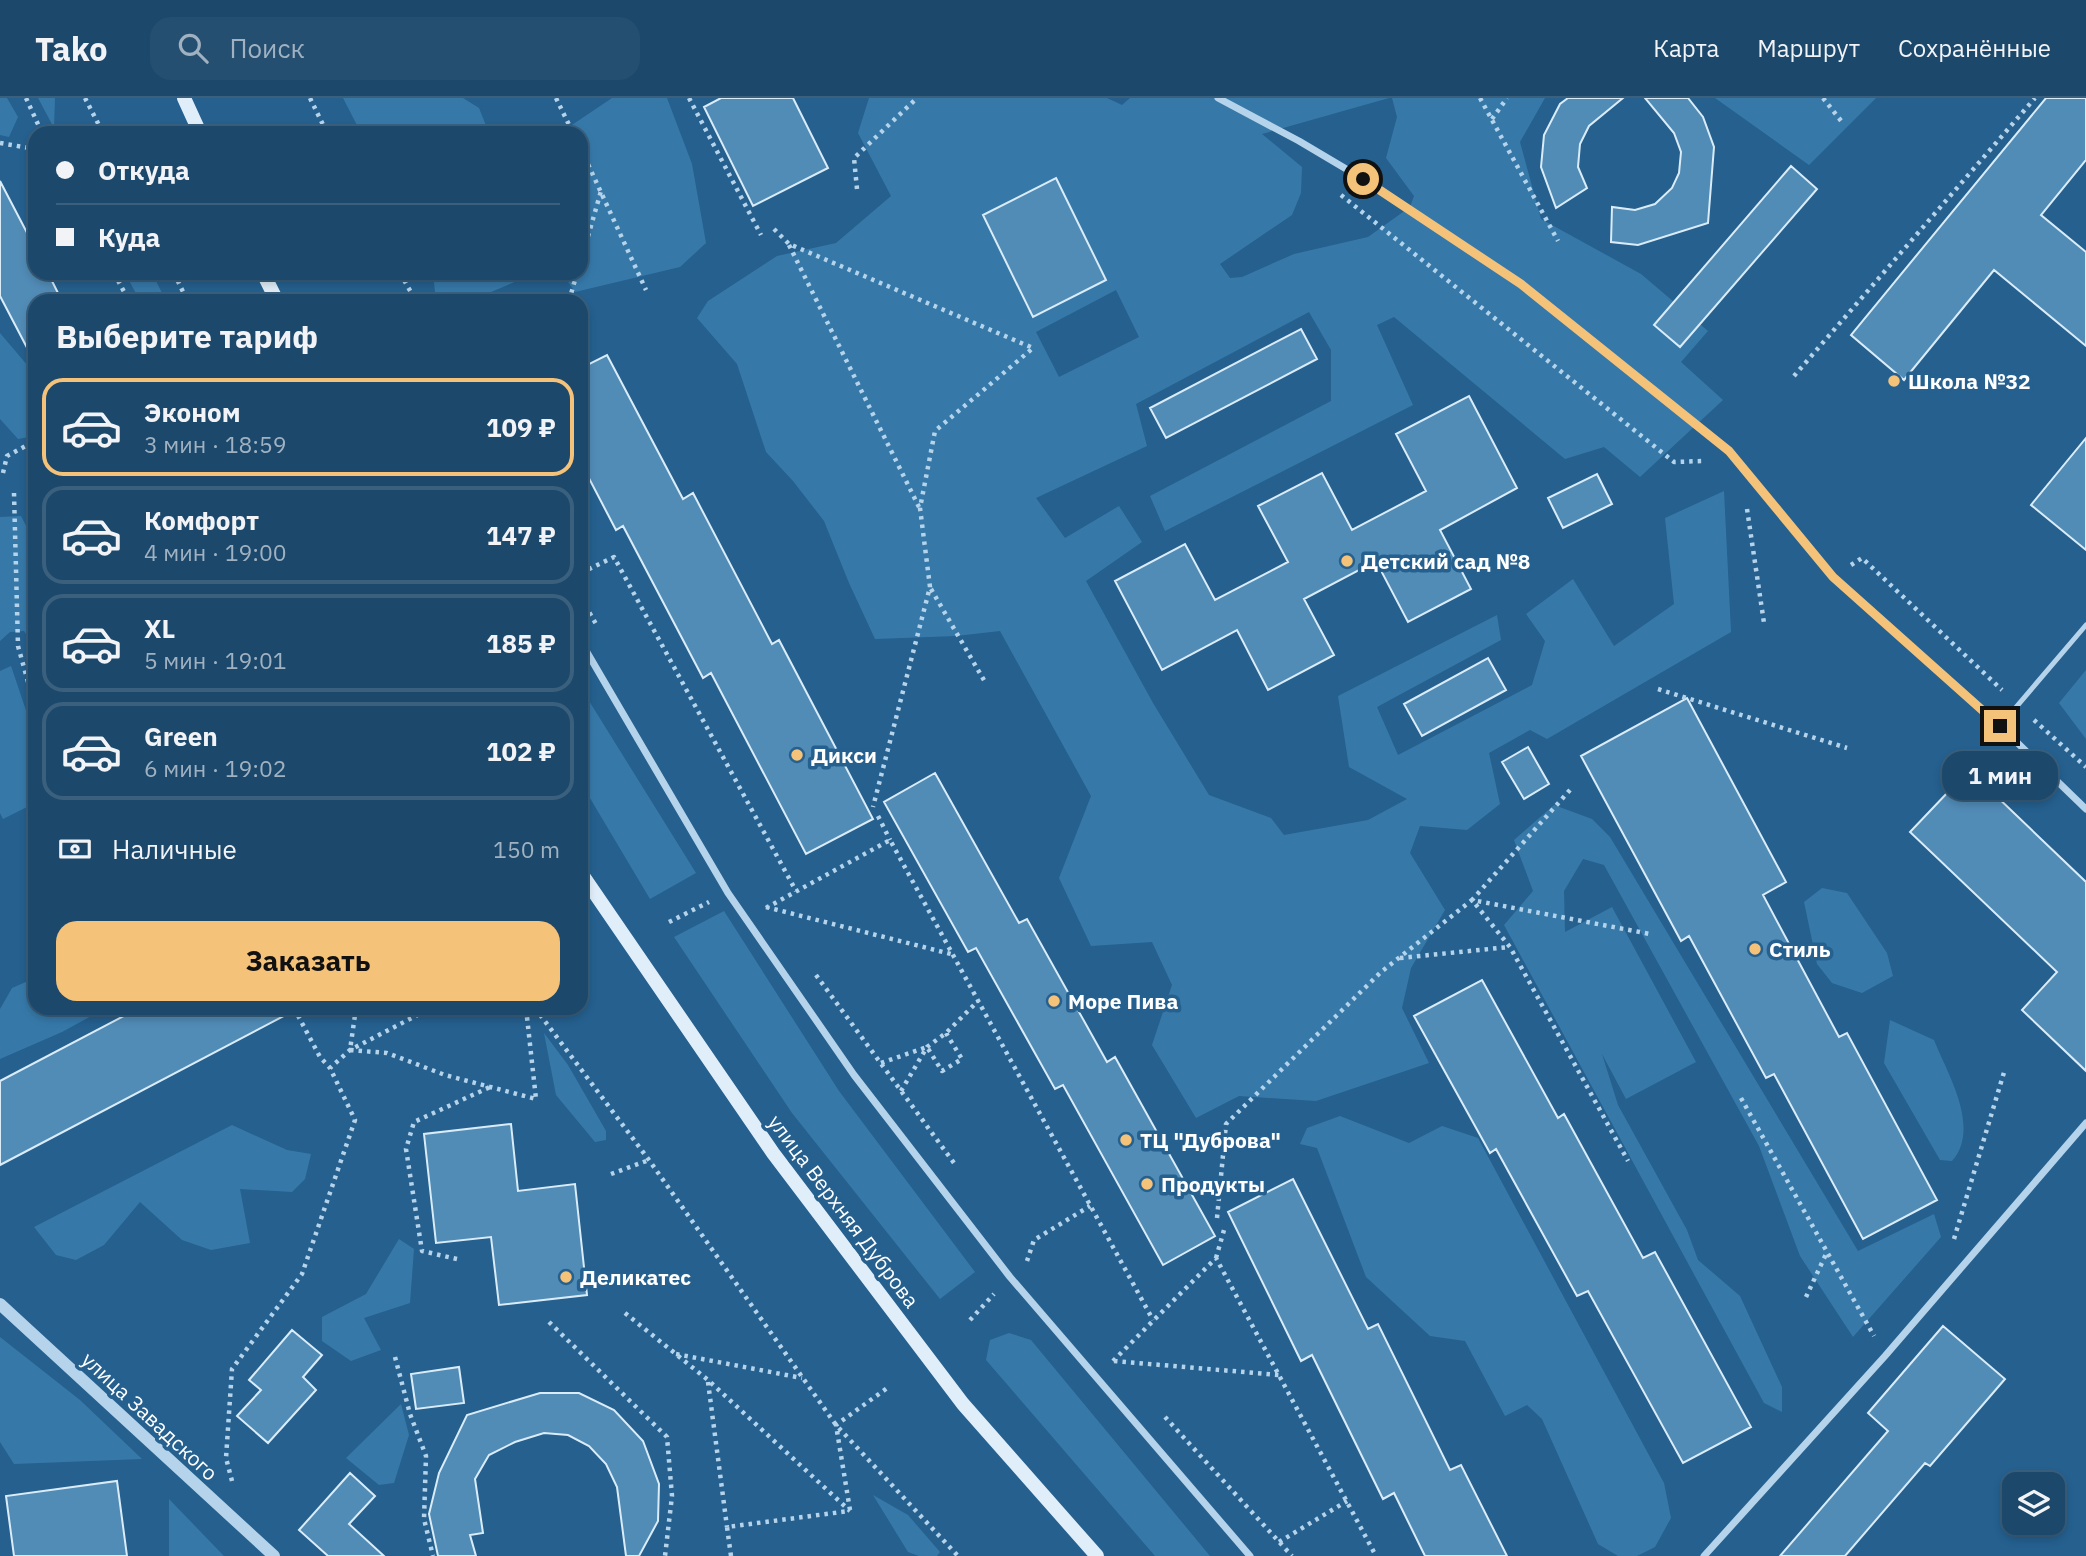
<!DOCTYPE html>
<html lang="ru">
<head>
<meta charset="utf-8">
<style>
  :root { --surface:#1c486b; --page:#254f71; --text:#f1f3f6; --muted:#a0b2c1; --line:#3a607e; --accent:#f5c279 }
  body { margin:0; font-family:"IBM Plex Sans",sans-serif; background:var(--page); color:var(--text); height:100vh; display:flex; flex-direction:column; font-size:26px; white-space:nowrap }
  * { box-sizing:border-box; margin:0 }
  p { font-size:23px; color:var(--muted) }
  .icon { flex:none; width:38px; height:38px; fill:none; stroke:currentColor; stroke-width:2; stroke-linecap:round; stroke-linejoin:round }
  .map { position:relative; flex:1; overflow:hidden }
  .details { position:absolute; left:28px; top:196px; width:560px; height:721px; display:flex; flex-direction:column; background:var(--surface); border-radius:21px; box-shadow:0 4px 10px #0003,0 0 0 2px var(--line) }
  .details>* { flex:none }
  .top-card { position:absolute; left:28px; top:28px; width:560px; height:154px; border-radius:21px; box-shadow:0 4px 10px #0003,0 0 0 2px var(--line); display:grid; align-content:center; height:154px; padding:0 28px; background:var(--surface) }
  .fabs { position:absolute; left:2002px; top:1374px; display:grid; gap:14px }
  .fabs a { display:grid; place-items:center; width:63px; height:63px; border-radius:14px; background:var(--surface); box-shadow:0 4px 10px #0003,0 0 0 2px var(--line); font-size:35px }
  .end { position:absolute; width:32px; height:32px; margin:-16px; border:9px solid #f5c279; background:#111; box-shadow:0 0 0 4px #111 }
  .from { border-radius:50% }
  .bubble { position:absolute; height:49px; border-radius:21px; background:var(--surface); box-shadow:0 4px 10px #0003,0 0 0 2px var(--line); font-size:23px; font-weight:800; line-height:49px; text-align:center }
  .top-card b { display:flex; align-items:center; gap:24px; height:66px; font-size:26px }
  .top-card b+b { border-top:2px solid var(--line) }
  .top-card i { width:18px; height:18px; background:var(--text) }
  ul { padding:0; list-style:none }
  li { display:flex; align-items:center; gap:21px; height:98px; margin:0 14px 10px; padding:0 14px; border:4px solid var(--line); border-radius:21px }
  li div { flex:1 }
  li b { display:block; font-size:26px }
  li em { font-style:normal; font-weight:800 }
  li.current { border-color:var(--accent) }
  li>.icon { width:63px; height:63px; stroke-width:1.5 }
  h2 { padding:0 28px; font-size:32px; line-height:84px }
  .pay { display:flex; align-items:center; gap:18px; height:77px; padding:0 28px; font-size:26px }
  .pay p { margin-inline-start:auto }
  .button { display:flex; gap:14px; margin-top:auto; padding:14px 28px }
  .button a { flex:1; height:80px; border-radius:21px; background:var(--accent); color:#111; font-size:28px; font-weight:800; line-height:80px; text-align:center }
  header { display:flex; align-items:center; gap:42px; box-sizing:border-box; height:98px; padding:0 35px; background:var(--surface); border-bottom:2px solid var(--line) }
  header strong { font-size:33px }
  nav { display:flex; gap:38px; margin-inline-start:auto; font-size:24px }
  .search { width:490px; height:63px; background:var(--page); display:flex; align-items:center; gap:18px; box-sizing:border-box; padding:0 24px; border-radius:21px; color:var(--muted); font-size:26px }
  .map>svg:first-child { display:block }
  .green { fill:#3679a9; fill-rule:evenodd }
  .building { fill:#518cb7; stroke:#daecf8; stroke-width:2 }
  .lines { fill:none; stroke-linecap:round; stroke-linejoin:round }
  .path { stroke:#b5d4eb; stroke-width:4.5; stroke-dasharray:3.5 5; stroke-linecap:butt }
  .service { stroke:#b5d4eb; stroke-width:5 }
  .minor { stroke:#b5d4eb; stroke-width:7 }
  .tertiary { stroke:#b5d4eb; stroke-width:12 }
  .secondary { stroke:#e0eef9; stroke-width:14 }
  .route { stroke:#f5c279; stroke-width:9 }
  .poi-dot { fill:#f5c279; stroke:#25608f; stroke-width:2.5 }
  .labels { text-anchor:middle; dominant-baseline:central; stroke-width:7; stroke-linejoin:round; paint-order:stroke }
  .poi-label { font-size:21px; font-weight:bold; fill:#fff; stroke:#25608f; text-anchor:start }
  .street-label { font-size:21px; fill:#fff; stroke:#25608f }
</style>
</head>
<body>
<header>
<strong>Tako</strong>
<div class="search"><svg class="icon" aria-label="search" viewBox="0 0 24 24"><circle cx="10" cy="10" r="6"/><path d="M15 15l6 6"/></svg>Поиск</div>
<nav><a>Карта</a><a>Маршрут</a><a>Сохранённые</a></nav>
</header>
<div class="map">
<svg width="2086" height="1458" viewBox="0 0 2086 1458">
  <rect width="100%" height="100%" fill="#25608f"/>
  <!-- green -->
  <path class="green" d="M 0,0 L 7,0 L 18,19 L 9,39 L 0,37 Z
    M 38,0 L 55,0 L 54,30 Z
    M 343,0 L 463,0 L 479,10 L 489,35 L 361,35 Z
    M 612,0 L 667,0 L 692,66 L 706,145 L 680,169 L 575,194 L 562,175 L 581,175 L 581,35 L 560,35 Z
    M 869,0 L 1107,0 L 1122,7 L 1130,0 L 1389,0 L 1262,36 L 1302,69 L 1301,95 L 1292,117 L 1220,166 L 1230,180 L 1242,179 L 1294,156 L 1368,139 L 1410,109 L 1414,98 L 1386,60 L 1397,19 L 1392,0 L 1545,0 L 1520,44 L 1541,121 L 1641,176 L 1708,233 L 1681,264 L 1723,302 L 1640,379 L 1604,349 L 1565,361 L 1394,219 L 1377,227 L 1413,307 L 1165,433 L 1150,398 L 1331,303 L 1331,252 L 1309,214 L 1136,306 L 1147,348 L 1036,400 L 1065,440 L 1119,408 L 1142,444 L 1086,483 L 1153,605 L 1209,697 L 1271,720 L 1284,737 L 1368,722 L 1407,701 L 1349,669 L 1338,598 L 1497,517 L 1501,542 L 1377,609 L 1398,657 L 1532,587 L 1545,543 L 1526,516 L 1573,481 L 1614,548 L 1674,506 L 1665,420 L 1724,393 L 1731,534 L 1547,641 L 1530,632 L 1489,655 L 1500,706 L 1467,732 L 1420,728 L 1410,755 L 1445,812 L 1411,870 L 1402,910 L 1429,965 L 1316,1003 L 1239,998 L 1196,1020 L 1152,947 L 1172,887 L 1152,844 L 1091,848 L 1059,780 L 1091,698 L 1000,533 L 956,538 L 875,541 L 849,485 L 824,423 L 793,383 L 766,354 L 737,266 L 697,220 L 708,203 L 777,158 L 836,145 L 891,98 L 858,35 ZM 1056,81 L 1106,182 L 1033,218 L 983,117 ZM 1116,192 L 1139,239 L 1059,279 L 1036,234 Z
    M 1715,0 L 1876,0 L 1809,67 Z
    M 125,175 L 152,175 L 163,197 L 152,203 L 140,203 Z
    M 433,175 L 528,175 L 524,180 L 470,203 L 445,203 L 435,194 Z
    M 0,235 L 28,268 L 35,265 L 35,338 L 18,341 L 0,321 Z
    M 21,418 L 35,445 L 35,549 L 24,533 L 10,534 L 0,543 L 0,419 Z
    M 11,568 L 35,639 L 35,705 L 3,721 L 0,715 L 0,573 Z
    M 2086,572 L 2086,641 L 2059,605 Z
    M 581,590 L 696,775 L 650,801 L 581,685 Z
    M 1554,707 L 1592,721 L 1610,739 L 1858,1153 L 1934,1116 L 1941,1139 L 1853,1239 L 1800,1158 L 1759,1048 L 1604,767 L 1583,761 L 1564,793 L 1565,834 L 1612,809 L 1696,964 L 1626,1001 L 1602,956 L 1618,1007 L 1687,1132 L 1698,1162 L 1740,1198 L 1782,1289 L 1782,1314 L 1764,1305 L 1504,827 L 1533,793 L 1514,742 Z
    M 1822,790 L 1847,795 L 1887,855 L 1893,878 L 1862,895 L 1832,885 L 1817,866 L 1804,804 Z
    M 724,813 L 839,993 L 975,1174 L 940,1201 L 792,1015 L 674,839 Z
    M 35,880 L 35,910 L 106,910 L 62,934 L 0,961 L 0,911 L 12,890 Z
    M 1890,922 L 1934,942 C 1948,977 1981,1030 1952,1063 L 1940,1062 L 1884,965 Z
    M 544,935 L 568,967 L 606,1033 L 606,1042 L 595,1044 L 556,997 Z
    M 1340,1018 L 1409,1045 L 1442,1028 L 1478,1040 L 1664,1385 L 1671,1420 L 1655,1449 L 1637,1458 L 1618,1458 L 1598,1446 L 1542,1321 L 1527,1307 L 1505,1318 L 1465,1243 L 1430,1238 L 1366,1179 L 1317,1050 L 1300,1046 L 1307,1030 Z
    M 232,1027 L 287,1052 L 311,1056 L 305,1081 L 292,1094 L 240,1091 L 250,1145 L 211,1152 L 182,1142 L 140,1104 L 104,1147 L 76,1162 L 56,1157 L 34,1129 Z
    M 399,1141 L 414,1151 L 410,1205 L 364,1220 L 381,1252 L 351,1263 L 322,1243 L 322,1219 L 366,1196 Z
    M 1009,1235 L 1031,1242 L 1210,1458 L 1155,1458 L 986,1262 L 990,1242 Z
    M 0,1239 L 80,1302 L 142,1361 L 14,1366 L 0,1344 Z
    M 401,1306 L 409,1337 L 394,1385 L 379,1387 L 346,1360 Z
    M 873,1397 L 908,1417 L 940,1454 L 937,1458 L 919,1458 L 908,1454 Z
    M 169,1401 L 223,1457 L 224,1458 L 169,1458 Z"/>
  <!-- building -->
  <path class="building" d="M 721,0 L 793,0 L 828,70 L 753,108 L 704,9 Z
    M 1568,0 L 1623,0 L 1589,28 L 1580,46 L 1578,69 L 1587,90 L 1556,110 L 1541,69 L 1544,37 L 1560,6 Z
    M 1645,0 L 1688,0 L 1703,19 L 1714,49 L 1708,125 L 1638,147 L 1611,144 L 1612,109 L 1635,112 L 1655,106 L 1672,90 L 1679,75 L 1681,54 L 1674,35 Z
    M 2046,0 L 2086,0 L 2086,62 L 2041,117 L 2086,154 L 2086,248 L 1994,172 L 1904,282 L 1851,237 Z
    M 1791,68 L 1817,91 L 1680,249 L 1654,227 Z
    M 1056,80 L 1106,182 L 1033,219 L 983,117 Z
    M 0,83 L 35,150 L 35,175 L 48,175 L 62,203 L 35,203 L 35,265 L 0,198 Z
    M 1301,231 L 1317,261 L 1166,340 L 1150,310 Z
    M 607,257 L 683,401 L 693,395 L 772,546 L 779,542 L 873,721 L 806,756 L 711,575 L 703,580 L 623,428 L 616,432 L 581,365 L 581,270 Z
    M 1469,298 L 1517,390 L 1440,432 L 1471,491 L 1408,524 L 1376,463 L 1304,501 L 1334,557 L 1268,592 L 1237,532 L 1162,572 L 1115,483 L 1185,446 L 1215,502 L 1288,464 L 1258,408 L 1322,375 L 1352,432 L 1426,393 L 1396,336 Z
    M 2086,340 L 2086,452 L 2031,407 Z
    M 1597,376 L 1612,406 L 1563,430 L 1548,400 Z
    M 1488,560 L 1506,592 L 1422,638 L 1404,606 Z
    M 1687,600 L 1786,784 L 1763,797 L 1839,939 L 1847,935 L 1937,1102 L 1863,1141 L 1774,976 L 1766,980 L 1689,838 L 1681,843 L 1581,658 Z
    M 1528,649 L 1549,686 L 1524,701 L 1502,664 Z
    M 1969,672 L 2086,784 L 2086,973 L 2022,912 L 2057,874 L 1910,734 Z
    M 935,675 L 1019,825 L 1027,821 L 1107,964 L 1115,959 L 1215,1138 L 1163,1167 L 1063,987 L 1055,991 L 976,850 L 968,854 L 884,704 Z
    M 1482,882 L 1558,1020 L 1564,1016 L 1643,1160 L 1655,1154 L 1751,1329 L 1683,1365 L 1588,1193 L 1577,1198 L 1496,1051 L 1490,1055 L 1414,918 Z
    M 139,910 L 299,910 L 0,1067 L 0,983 Z
    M 511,1026 L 518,1093 L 575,1086 L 587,1197 L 499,1207 L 491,1139 L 436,1145 L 424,1036 Z
    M 1293,1081 L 1368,1231 L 1378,1226 L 1450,1372 L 1461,1367 L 1507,1458 L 1425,1458 L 1394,1395 L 1383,1401 L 1312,1257 L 1301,1263 L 1228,1114 Z
    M 1943,1228 L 2005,1281 L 1930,1368 L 1925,1365 L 1845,1458 L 1780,1458 L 1888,1333 L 1868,1315 Z
    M 292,1232 L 322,1257 L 303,1279 L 316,1292 L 268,1345 L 237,1318 L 261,1292 L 249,1282 Z
    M 459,1269 L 464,1305 L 416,1311 L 411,1276 Z
    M 540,1295 L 579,1295 L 614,1312 L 643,1343 L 659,1386 L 658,1423 L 639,1458 L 626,1458 L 617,1389 L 606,1366 L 589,1348 L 568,1337 L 544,1335 L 515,1344 L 489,1357 L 475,1381 L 483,1435 L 470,1437 L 476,1458 L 438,1458 L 429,1416 L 439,1375 L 467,1317 Z
    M 350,1375 L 375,1398 L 349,1426 L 384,1458 L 328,1458 L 299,1432 Z
    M 117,1383 L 127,1458 L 14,1458 L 6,1398 Z"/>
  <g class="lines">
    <!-- path -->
    <path class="path" d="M 26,0 L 42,35
      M 85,0 L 102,33
      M 310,0 L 327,35
      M 556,0 L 573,35
      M 689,0 L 761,137
      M 1480,0 L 1558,143
      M 1823,0 L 1842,24
      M 1492,21 L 1507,0
      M 0,45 L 35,51
      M 581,51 L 646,192
      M 857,91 L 854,60 L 917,0
      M 1341,97 L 1674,364 L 1703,363
      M 774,131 L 789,146 L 1033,250 L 935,333 L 920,410 L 930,489 L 873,709
      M 789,147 L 919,409
      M 581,163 L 601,93
      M 114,175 L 129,203
      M 174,175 L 185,198 L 178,203
      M 400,175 L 416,203
      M 569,203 L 577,175
      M 1794,278 L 2035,0
      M 3,375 L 7,358 L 35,343
      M 14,395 L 18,548 L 35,609
      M 1747,411 L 1764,525
      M 1851,467 L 1862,460 L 2002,592
      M 581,475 L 614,459 L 796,793
      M 931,491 L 985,584
      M 581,500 L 596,526
      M 1658,591 L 1847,650
      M 2034,622 L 2086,669
      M 1570,692 L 1472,802 L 1510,849 L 1628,1063
      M 878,718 L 890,742
      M 766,809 L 951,856
      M 766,810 L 890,742 L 1153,1222
      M 31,824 L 35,799
      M 669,824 L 709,804
      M 1400,860 L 1509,849
      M 816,877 L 954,1065
      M 294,910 L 320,959 L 330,970
      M 356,910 L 350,952 L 387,955 L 445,977 L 536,1001 L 526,910
      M 535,910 L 649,1062 L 836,1327 L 958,1458
      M 881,965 L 927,949 L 942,973 L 962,961 L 946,935
      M 901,993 L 927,949 L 946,935 L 978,903
      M 1741,1000 L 1874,1238
      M 611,1076 L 649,1062
      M 1217,1120 L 1226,1026 L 1381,874 L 1472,802 L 1650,836
      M 1954,1141 L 2005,971
      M 1216,1160 L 1224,1132
      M 457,1161 L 422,1153 L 406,1051 L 414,1024 L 490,989
      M 1027,1163 L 1034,1142 L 1090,1108
      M 1806,1199 L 1827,1154
      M 625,1215 L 708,1282 L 850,1413
      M 970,1222 L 994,1196
      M 549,1224 L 667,1339 L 672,1398 L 665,1458
      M 676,1256 L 802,1280
      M 395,1259 L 410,1316 L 426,1358 L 424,1421 L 433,1458
      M 1113,1263 L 1216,1160 L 1376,1458
      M 1114,1263 L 1279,1277
      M 708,1284 L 727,1429
      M 1165,1319 L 1292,1458
      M 232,1383 L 226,1360 L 232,1271 L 302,1176 L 355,1022 L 330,970 L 350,952 L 431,910
      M 850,1412 L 836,1327 L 890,1288
      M 1279,1444 L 1347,1403
      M 731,1458 L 727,1429 L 849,1413"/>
    <!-- service -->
    <path class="service" d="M 2000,628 L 2086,527"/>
    <!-- minor -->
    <path class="minor" d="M 1218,0 L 1299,43 L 1363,81 L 1521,186 L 1729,353 L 1833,479 L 2000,628 L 2086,711
      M 581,544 L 728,795 L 854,977 L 1010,1179 L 1250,1458
      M 1704,1458 L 1885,1258 L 2086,1025"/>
    <!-- tertiary -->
    <path class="tertiary" d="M 0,1206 L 274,1458"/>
    <!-- secondary -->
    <path class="secondary" d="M 184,0 L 200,35
      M 263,175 L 277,203
      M 581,775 L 773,1055 L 963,1306 L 1097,1458"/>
  </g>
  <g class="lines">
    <!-- route -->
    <path class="route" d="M 1363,81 L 1521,186 L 1729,353 L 1833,479 L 2000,628"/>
  </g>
  <!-- markers -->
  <g class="poi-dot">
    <circle cx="1894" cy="283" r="7"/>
    <circle cx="1347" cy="463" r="7"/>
    <circle cx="797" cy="657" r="7"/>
    <circle cx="1755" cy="851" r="7"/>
    <circle cx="1054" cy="903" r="7"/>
    <circle cx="1126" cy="1042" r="7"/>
    <circle cx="1147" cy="1086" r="7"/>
    <circle cx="566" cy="1179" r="7"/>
  </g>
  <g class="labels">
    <!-- poi labels -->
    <g class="poi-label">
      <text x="1908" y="283">Школа №32</text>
      <text x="1361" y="463">Детский сад №8</text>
      <text x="811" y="657">Дикси</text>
      <text x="1769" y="851">Стиль</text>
      <text x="1068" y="903">Море Пива</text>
      <text x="1140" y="1042">ТЦ "Дуброва"</text>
      <text x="1161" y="1086">Продукты</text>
      <text x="580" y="1179">Деликатес</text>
    </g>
    <!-- street labels -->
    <g class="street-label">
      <text transform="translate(844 1113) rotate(53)">улица Верхняя Дуброва</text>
      <text transform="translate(150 1318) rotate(43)">улица Завадского</text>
    </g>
  </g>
</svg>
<div class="fabs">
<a><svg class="icon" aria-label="layers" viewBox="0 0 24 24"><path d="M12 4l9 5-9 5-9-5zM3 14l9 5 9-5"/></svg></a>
</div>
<i class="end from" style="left:1363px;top:81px"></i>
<i class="end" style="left:2000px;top:628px"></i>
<div class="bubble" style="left:1942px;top:653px;width:116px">1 мин</div>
<div class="top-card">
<b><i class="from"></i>Откуда</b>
<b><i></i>Куда</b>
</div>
<section class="details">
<h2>Выберите тариф</h2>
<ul>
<li class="current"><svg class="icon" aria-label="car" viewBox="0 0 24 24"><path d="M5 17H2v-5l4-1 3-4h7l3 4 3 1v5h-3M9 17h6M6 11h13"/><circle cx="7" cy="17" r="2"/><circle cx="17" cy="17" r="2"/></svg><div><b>Эконом</b><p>3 мин · 18:59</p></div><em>109 ₽</em></li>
<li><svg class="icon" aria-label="car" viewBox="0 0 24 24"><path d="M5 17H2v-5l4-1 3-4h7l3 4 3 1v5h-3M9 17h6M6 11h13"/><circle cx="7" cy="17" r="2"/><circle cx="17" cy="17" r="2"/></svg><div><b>Комфорт</b><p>4 мин · 19:00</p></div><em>147 ₽</em></li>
<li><svg class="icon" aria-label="car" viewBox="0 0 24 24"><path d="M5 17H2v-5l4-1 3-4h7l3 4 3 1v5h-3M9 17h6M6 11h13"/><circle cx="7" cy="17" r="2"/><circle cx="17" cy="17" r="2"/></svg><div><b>XL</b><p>5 мин · 19:01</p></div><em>185 ₽</em></li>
<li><svg class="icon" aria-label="car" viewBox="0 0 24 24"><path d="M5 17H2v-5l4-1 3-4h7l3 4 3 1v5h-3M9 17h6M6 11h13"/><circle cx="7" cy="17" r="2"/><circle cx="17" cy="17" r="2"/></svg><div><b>Green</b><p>6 мин · 19:02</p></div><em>102 ₽</em></li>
</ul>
<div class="pay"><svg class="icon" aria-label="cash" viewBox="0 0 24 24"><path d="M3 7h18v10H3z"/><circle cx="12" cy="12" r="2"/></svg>Наличные<p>150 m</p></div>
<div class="button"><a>Заказать</a></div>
</section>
</div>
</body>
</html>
